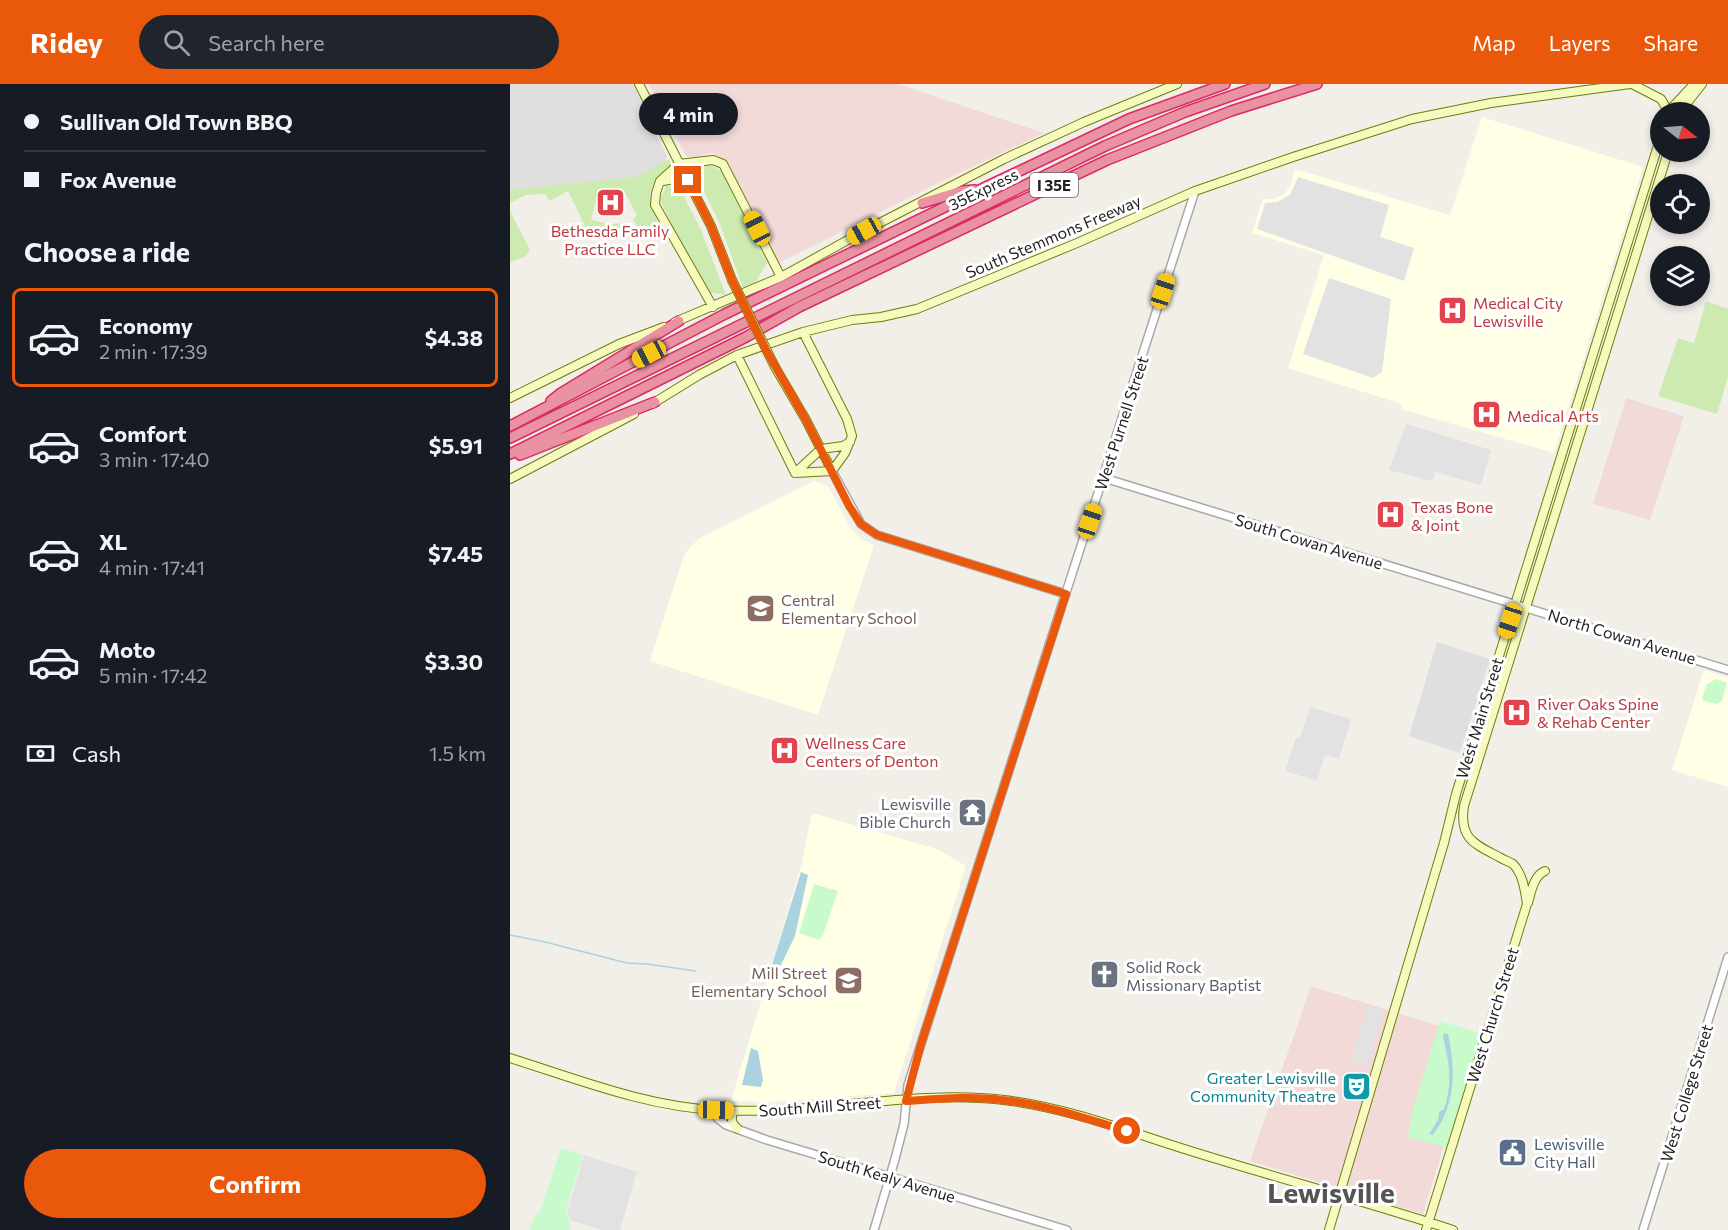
<!DOCTYPE html>
<html lang="en">
<head>
<meta charset="utf-8">
<style>
  :root { --surface:#171b24; --page:#20242c; --text:#f1f3f6; --muted:#9ea1a6; --line:#363941; --accent:#ea580c }
  body { margin:0; font-family:Commissioner,sans-serif; background:var(--page); color:var(--text); height:100vh; display:flex; flex-direction:column; font-size:22px; white-space:nowrap }
  * { box-sizing:border-box; margin:0 }
  p { font-size:20px; color:var(--muted) }
  .icon { flex:none; width:33px; height:33px; fill:none; stroke:currentColor; stroke-width:2; stroke-linecap:round; stroke-linejoin:round }
  .map { position:relative; flex:1; overflow:hidden }
  .details { display:flex; flex-direction:column; background:var(--surface); width:510px }
  .details>* { flex:none }
  .banner { display:grid; align-content:center; height:132px; padding:0 24px; background:var(--surface) }
  .needle { width:39px; rotate:107deg }
  .tools { position:absolute; left:1140px; top:18px; display:grid; gap:12px }
  .tools a { display:grid; place-items:center; width:60px; height:60px; border-radius:50%; background:var(--surface); box-shadow:0 3px 9px #0003; font-size:30px }
  .end { position:absolute; width:27px; height:27px; margin:-14px; border:8px solid #ea580c; background:#fff; box-shadow:0 0 0 3px #fff }
  .from { border-radius:50% }
  .bubble { position:absolute; height:42px; border-radius:21px; background:var(--surface); box-shadow:0 3px 9px #0003; font-size:20px; font-weight:700; line-height:42px; text-align:center }
  .car { position:absolute; width:18px; height:36px; margin:-18px -9px; border-radius:8px; box-shadow:0 0 4px 2px #0007; background:linear-gradient(#f5c518 24%,#345 0 40%,#f5c518 0 76%,#345 0 86%,#f5c518 0) }
  .banner b { display:flex; align-items:center; gap:21px; height:57px; font-size:22px }
  .banner b+b { border-top:2px solid var(--line) }
  .banner i { width:15px; height:15px; background:var(--text) }
  ul { padding:0; list-style:none }
  li { display:flex; align-items:center; gap:18px; height:99px; margin:0 12px 9px; padding:0 12px; border:3px solid transparent; border-radius:9px }
  li div { flex:1 }
  li b { display:block; font-size:22px }
  li em { font-style:normal; font-weight:700 }
  li.on { border-color:var(--accent) }
  li>.icon { width:54px; height:54px; stroke-width:1.5 }
  h2 { padding:0 24px; font-size:27px; line-height:72px }
  .pay { display:flex; align-items:center; gap:15px; height:66px; padding:0 24px; font-size:22px }
  .pay p { margin-inline-start:auto }
  .primary-button { display:flex; gap:12px; margin-top:auto; padding:12px 24px }
  .primary-button a { flex:1; height:69px; border-radius:36px; background:var(--accent); color:#fff; font-size:24px; font-weight:700; line-height:69px; text-align:center }
  header { display:flex; align-items:center; gap:36px; box-sizing:border-box; height:84px; padding:0 30px; background:var(--accent); color:#fff }
  header strong { font-size:28px }
  nav { display:flex; gap:33px; margin-inline-start:auto; font-size:21px }
  .search { width:420px; height:54px; background:var(--page); display:flex; align-items:center; gap:15px; box-sizing:border-box; padding:0 21px; border-radius:33px; color:var(--muted); font-size:22px }
  main { display:flex; flex:1; min-height:0 }
  .map>svg:first-child { display:block }
  .residential { fill:#e0dfdf }
  .commercial { fill:#f2dad9 }
  .education { fill:#ffffe5 }
  .grass { fill:#cdebb0 }
  .park { fill:#c8facc }
  .parking { fill:#e2e2e2 }
  .water { fill:#aad3df }
  .lines { fill:none; stroke-linecap:round; stroke-linejoin:round }
  .stream { stroke:#aad3df; stroke-width:1.5 }
  .tertiary-casing { stroke:#a9a9a9; stroke-width:10 }
  .secondary-casing { stroke:#707d05; stroke-width:10 }
  .motorway-casing { stroke:#dc2a67; stroke-width:12 }
  .tertiary { stroke:#fff; stroke-width:7 }
  .secondary { stroke:#f7fabf; stroke-width:8 }
  .motorway { stroke:#e892a2; stroke-width:9 }
  .secondary-bridge-casing { stroke:#707d05; stroke-width:10; stroke-linecap:butt }
  .secondary-bridge { stroke:#f7fabf; stroke-width:8 }
  .route { stroke:#ea580c; stroke-width:8 }
  .labels { text-anchor:middle; dominant-baseline:central; stroke-width:6; stroke-linejoin:round; paint-order:stroke }
  .shield { fill:#fff; stroke:#646464; stroke-width:1.5 }
  .shield-label { font-size:15px; font-weight:bold; fill:#222 }
  .street-label { font-size:16px; fill:#222; stroke:#fff }
  .health-label { font-size:16px; fill:#be3a42; stroke:#fff; text-anchor:start }
  .education-label { font-size:16px; fill:#785e54; stroke:#fff; text-anchor:start }
  .worship-label { font-size:16px; fill:#5b616d; stroke:#fff; text-anchor:end }
  .culture-label { font-size:16px; fill:#0d838f; stroke:#fff; text-anchor:end }
  .service-label { font-size:16px; fill:#4e5e75; stroke:#fff; text-anchor:start }
  .town-label { font-size:28px; font-weight:bold; fill:#555; stroke:#fff }
</style>
</head>
<body>
<header>
<strong>Ridey</strong>
<div class="search"><svg class="icon" aria-label="search" viewBox="0 0 24 24"><circle cx="10" cy="10" r="6"/><path d="M15 15l6 6"/></svg>Search here</div>
<nav><a>Map</a><a>Layers</a><a>Share</a></nav>
</header>
<main>
<section class="details">
<div class="banner">
<b><i class="from"></i>Sullivan Old Town BBQ</b>
<b><i></i>Fox Avenue</b>
</div>
<h2>Choose a ride</h2>
<ul>
<li class="on"><svg class="icon" aria-label="car" viewBox="0 0 24 24"><path d="M5 17H2v-5l4-1 3-4h7l3 4 3 1v5h-3M9 17h6M6 11h13"/><circle cx="7" cy="17" r="2"/><circle cx="17" cy="17" r="2"/></svg><div><b>Economy</b><p>2 min · 17:39</p></div><em>$4.38</em></li>
<li><svg class="icon" aria-label="car" viewBox="0 0 24 24"><path d="M5 17H2v-5l4-1 3-4h7l3 4 3 1v5h-3M9 17h6M6 11h13"/><circle cx="7" cy="17" r="2"/><circle cx="17" cy="17" r="2"/></svg><div><b>Comfort</b><p>3 min · 17:40</p></div><em>$5.91</em></li>
<li><svg class="icon" aria-label="car" viewBox="0 0 24 24"><path d="M5 17H2v-5l4-1 3-4h7l3 4 3 1v5h-3M9 17h6M6 11h13"/><circle cx="7" cy="17" r="2"/><circle cx="17" cy="17" r="2"/></svg><div><b>XL</b><p>4 min · 17:41</p></div><em>$7.45</em></li>
<li><svg class="icon" aria-label="car" viewBox="0 0 24 24"><path d="M5 17H2v-5l4-1 3-4h7l3 4 3 1v5h-3M9 17h6M6 11h13"/><circle cx="7" cy="17" r="2"/><circle cx="17" cy="17" r="2"/></svg><div><b>Moto</b><p>5 min · 17:42</p></div><em>$3.30</em></li>
</ul>
<div class="pay"><svg class="icon" aria-label="cash" viewBox="0 0 24 24"><path d="M3 7h18v10H3z"/><circle cx="12" cy="12" r="2"/></svg>Cash<p>1.5 km</p></div>
<div class="primary-button"><a>Confirm</a></div>
</section>
<div class="map">
<svg width="1218" height="1146" viewBox="0 0 1218 1146">
  <rect width="100%" height="100%" fill="#f2efe9"/>
  <!-- residential -->
  <path class="residential" d="M 0,0 L 123,0 L 157,73 L 153,82 L 125,95 L 0,110 Z
    M 927,558 L 980,575 L 950,669 L 899,652 Z"/>
  <!-- commercial -->
  <path class="commercial" d="M 139,0 L 388,0 L 534,49 L 420,103 L 269,179 L 216,76 L 203,69 L 183,74 L 176,72 Z
    M 1116,314 L 1174,332 L 1140,436 L 1083,420 Z
    M 801,902 L 967,954 L 913,1130 L 740,1077 Z"/>
  <!-- education -->
  <path class="education" d="M 972,33 L 1133,83 L 1044,369 L 891,325 L 892,320 L 778,284 L 814,171 L 742,149 L 753,115 L 765,115 L 775,109 L 781,101 L 785,85 L 940,131 Z
    M 304,397 L 318,402 L 341,445 L 353,456 L 364,461 L 308,631 L 140,577 L 174,471 L 180,463 L 190,454 Z
    M 1194,586 L 1218,594 L 1218,703 L 1162,686 Z
    M 302,729 L 427,765 L 456,782 L 384,1009 L 261,1018 L 221,1017 L 291,783 Z"/>
  <!-- grass -->
  <path class="grass" d="M 159,75 L 161,82 C 157,88 151,90 147,95 C 135,109 141,121 147,136 L 145,142 L 131,148 L 123,135 L 127,131 L 113,105 L 87,112 L 81,136 L 100,140 L 115,139 L 122,150 L 114,154 L 88,149 L 84,142 L 77,146 L 72,144 L 74,140 L 58,107 L 40,117 L 35,110 L 16,111 L 0,119 L 0,106 L 126,93 Z
    M 196,82 L 202,82 L 212,88 L 257,178 L 246,198 L 233,204 L 211,143 L 193,105 L 194,94 L 191,87 Z
    M 157,101 L 172,109 L 191,146 L 216,211 L 195,208 L 152,120 L 151,113 Z
    M 0,127 L 20,166 L 16,172 L 0,179 Z
    M 1196,217 L 1218,225 L 1218,293 L 1207,330 L 1148,312 L 1168,254 L 1184,259 Z"/>
  <!-- park -->
  <path class="park" d="M 1206,595 L 1217,599 L 1212,617 L 1206,620 L 1192,616 L 1196,601 Z
    M 304,800 L 328,807 L 313,851 L 309,856 L 289,849 Z
    M 930,937 L 976,951 L 941,1065 L 898,1053 L 902,1028 Z
    M 51,1064 L 73,1071 L 56,1126 L 61,1144 L 59,1146 L 19,1146 L 25,1130 L 29,1131 Z"/>
  <!-- parking -->
  <path class="parking" d="M 788,93 L 879,121 L 870,153 L 904,164 L 894,197 L 747,145 L 755,119 L 767,118 L 780,111 Z
    M 819,194 L 881,215 L 872,288 L 863,294 L 793,270 Z
    M 896,340 L 981,366 L 971,401 L 926,388 L 922,397 L 879,386 Z
    M 800,623 L 841,635 L 829,675 L 815,671 L 807,697 L 775,687 L 786,653 L 790,654 Z
    M 858,921 L 874,926 L 857,982 L 841,976 Z
    M 74,1071 L 127,1088 L 110,1146 L 92,1146 L 59,1136 L 58,1125 Z"/>
  <!-- water -->
  <path class="water" d="M 291,788 L 298,791 L 285,852 L 268,887 L 261,884 Z
    M 934,949 L 938,950 C 946,985 946,1021 923,1051 L 919,1050 L 928,1036 L 929,1028 L 934,1025 C 943,1000 939,978 933,953 Z
    M 241,964 L 248,967 L 253,996 L 251,1003 L 232,1001 Z"/>
  <g class="lines">
    <!-- stream -->
    <path class="stream" d="M 0,851 L 35,858 L 117,879 L 137,880 L 186,887"/>
    <defs>
      <path id="tertiary" d="M 322,387 L 351,440 L 367,451 L 556,510
        M 594,394 L 1218,586
        M 206,1026 L 207,1034 L 216,1041 L 257,1056 L 557,1146
        M 364,1146 L 385,1075 L 394,1040 L 398,1001 L 411,960 L 685,107
        M 1133,1146 L 1218,873"/>
      <path id="secondary" d="M 129,0 L 201,142 L 222,196
        M 1122,0 L 1151,15 L 1158,27
        M 1158,28 L 1184,0
        M 1170,28 L 1192,0
        M 153,97 L 164,95 L 178,96
        M 203,223 L 145,121 L 146,109 L 150,97 L 169,80 L 203,76 L 213,80 L 271,193
        M 165,238 L 271,193 L 354,147 L 494,75 L 574,38 L 667,0
        M 293,248 L 337,335 L 342,352 L 335,369 L 322,387
        M 227,271 L 285,389
        M 265,283 L 296,336 L 322,387
        M 0,314 L 109,260 L 154,243
        M 142,320 L 189,291 L 227,271 L 293,248 L 342,236 L 371,233 L 407,225 L 567,159 L 685,107 L 783,73 L 902,35 L 981,19 L 1120,0
        M 285,389 L 311,365 L 333,362 L 340,358
        M 286,389 L 322,387
        M 0,395 L 124,330
        M 1018,819 C 1021,808 1024,791 1035,787
        M 0,974 C 67,995 137,1023 207,1026 C 303,1032 399,1005 494,1016 C 553,1023 612,1045 668,1063 C 759,1092 852,1116 943,1146
        M 223,1027 C 221,1035 221,1040 228,1045
        M 819,1146 L 934,759 L 946,710 L 1150,55
        M 916,1146 L 1017,820 C 1015,807 1013,790 1003,780 C 1000,778 994,776 991,774 C 965,760 949,756 954,722 L 1158,68"/>
      <path id="motorway" d="M 412,119 L 452,107 L 465,106
        M 41,317 L 51,309 L 169,237
        M 0,342 L 215,230 L 482,100 L 619,35 L 715,0
        M 0,354 L 595,62 L 675,28 L 755,0
        M 0,370 L 236,253 L 289,223 L 597,76 L 721,27 L 807,0
        M 10,371 L 145,318"/>
    </defs>
    <!-- tertiary casing -->
    <use href="#tertiary" class="tertiary-casing"/>
    <!-- secondary casing -->
    <use href="#secondary" class="secondary-casing"/>
    <!-- motorway casing -->
    <use href="#motorway" class="motorway-casing"/>
    <!-- tertiary -->
    <use href="#tertiary" class="tertiary"/>
    <!-- secondary -->
    <use href="#secondary" class="secondary"/>
    <!-- motorway -->
    <use href="#motorway" class="motorway"/>
    <defs>
      <path id="secondary-bridge" d="M 222,196 L 265,283"/>
    </defs>
    <!-- secondary-bridge casing -->
    <use href="#secondary-bridge" class="secondary-bridge-casing"/>
    <!-- secondary-bridge -->
    <use href="#secondary-bridge" class="secondary-bridge"/>
  </g>
  <g class="lines">
    <!-- route -->
    <path class="route" d="M 178,96 L 201,142 L 222,196 L 256,266 L 296,336 L 339,422 L 351,440 L 367,451 L 377,454 L 556,510 L 411,960 L 396,1017 C 428,1015 460,1012 492,1016 C 535,1020 577,1035 617,1047"/>
  </g>
  <!-- icons -->
  <defs>
    <symbol id="hospital-square" viewBox="-11 -11 22 22"><rect x="-9" y="-9" width="18" height="18" rx="4" fill="#e0444e" stroke="#fff"/><path d="M-5-5h3v3.5h4V-5h3V5h-3V1.5h-4V5h-3Z" fill="#fff"/></symbol>
    <symbol id="school-square" viewBox="-11 -11 22 22"><rect x="-9" y="-9" width="18" height="18" rx="4" fill="#8d6e63" stroke="#fff"/><path d="M0-5L7-2L0 1L-7-2ZM-4 1L0 2.5L4 1V4Q0 6-4 4Z" fill="#fff"/></symbol>
    <symbol id="temple-square" viewBox="-11 -11 22 22"><rect x="-9" y="-9" width="18" height="18" rx="4" fill="#6b7280" stroke="#fff"/><path d="M0-6L5-2H3V0L6.5 2.5H4V6H1.5V3h-3V6H-4V2.5H-6.5L-3 0V-2H-5Z" fill="#fff"/></symbol>
    <symbol id="church-square" viewBox="-11 -11 22 22"><rect x="-9" y="-9" width="18" height="18" rx="4" fill="#6b7280" stroke="#fff"/><path d="M-1.2-6h2.4v3.5h3.3v2.4h-3.3V6h-2.4V-.1h-3.3v-2.4h3.3Z" fill="#fff"/></symbol>
    <symbol id="theatre-square" viewBox="-11 -11 22 22"><rect x="-9" y="-9" width="18" height="18" rx="4" fill="#0f9aa8" stroke="#fff"/><path d="M-5-5.5Q0-4 5-5.5V0Q5 5 0 6Q-5 5-5 0ZM-3.3-2.5H-1v1.5H-3.3ZM1-2.5H3.3v1.5H1ZM-2.8 1Q0 5.5 2.8 1Z" fill="#fff"/></symbol>
    <symbol id="civic-square" viewBox="-11 -11 22 22"><rect x="-9" y="-9" width="18" height="18" rx="4" fill="#5c6f8a" stroke="#fff"/><path d="M-.6-6.5H3V-4.5H.6V-3L4-1V1h2V6H-6V1h2V-1L-.6-3ZM-1.2 2.5V6h2.4V2.5Z" fill="#fff"/></symbol>
  </defs>
  <g fill-rule="evenodd">
    <use href="#hospital-square" x="84" y="102" width="33" height="33"/>
    <use href="#hospital-square" x="926" y="210" width="33" height="33"/>
    <use href="#hospital-square" x="960" y="314" width="33" height="33"/>
    <use href="#hospital-square" x="864" y="414" width="33" height="33"/>
    <use href="#school-square" x="234" y="508" width="33" height="33"/>
    <use href="#hospital-square" x="990" y="612" width="33" height="33"/>
    <use href="#hospital-square" x="258" y="650" width="33" height="33"/>
    <use href="#temple-square" x="446" y="712" width="33" height="33"/>
    <use href="#church-square" x="578" y="874" width="33" height="33"/>
    <use href="#school-square" x="322" y="880" width="33" height="33"/>
    <use href="#theatre-square" x="830" y="986" width="33" height="33"/>
    <use href="#civic-square" x="986" y="1052" width="33" height="33"/>
  </g>
  <g class="labels">
    <!-- shield labels -->
    <rect class="shield" x="520" y="89" width="48" height="24" rx="4.5"/>
    <g class="shield-label">
      <text x="544" y="101">I 35E</text>
    </g>
    <!-- street labels -->
    <g class="street-label">
      <text transform="translate(473 105) rotate(-26)">35Express</text>
      <text transform="translate(543 152) rotate(-23)">South Stemmons Freeway</text>
      <text transform="translate(611 339) rotate(-72)">West Purnell Street</text>
      <text transform="translate(799 457) rotate(17)">South Cowan Avenue</text>
      <text transform="translate(1112 552) rotate(17)">North Cowan Avenue</text>
      <text transform="translate(969 634) rotate(-73)">West Main Street</text>
      <text transform="translate(982 931) rotate(-73)">West Church Street</text>
      <text transform="translate(1176 1009) rotate(-73)">West College Street</text>
      <text transform="translate(310 1022) rotate(-4)">South Mill Street</text>
      <text transform="translate(377 1092) rotate(17)">South Kealy Avenue</text>
    </g>
    <!-- health labels -->
    <g class="health-label">
      <text x="100" y="146" text-anchor="middle">Bethesda Family<tspan x="100" dy="18">Practice LLC</tspan></text>
      <text x="963" y="218">Medical City<tspan x="963" dy="18">Lewisville</tspan></text>
      <text x="997" y="331">Medical Arts</text>
      <text x="901" y="422">Texas Bone<tspan x="901" dy="18">&amp; Joint</tspan></text>
      <text x="1027" y="619">River Oaks Spine<tspan x="1027" dy="18">&amp; Rehab Center</tspan></text>
      <text x="295" y="658">Wellness Care<tspan x="295" dy="18">Centers of Denton</tspan></text>
    </g>
    <!-- education labels -->
    <g class="education-label">
      <text x="271" y="515">Central<tspan x="271" dy="18">Elementary School</tspan></text>
      <text x="317" y="888" text-anchor="end">Mill Street<tspan x="317" dy="18">Elementary School</tspan></text>
    </g>
    <!-- worship labels -->
    <g class="worship-label">
      <text x="441" y="719">Lewisville<tspan x="441" dy="18">Bible Church</tspan></text>
      <text x="616" y="882" text-anchor="start">Solid Rock<tspan x="616" dy="18">Missionary Baptist</tspan></text>
    </g>
    <!-- culture labels -->
    <g class="culture-label">
      <text x="826" y="993">Greater Lewisville<tspan x="826" dy="18">Community Theatre</tspan></text>
    </g>
    <!-- service labels -->
    <g class="service-label">
      <text x="1024" y="1059">Lewisville<tspan x="1024" dy="18">City Hall</tspan></text>
    </g>
    <!-- town labels -->
    <g class="town-label">
      <text x="821" y="1108">Lewisville</text>
    </g>
  </g>
</svg>
<div class="tools">
<a><svg class="needle" viewBox="-14 -14 28 28"><path d="M0-13l5 13h-10z" fill="#e53935"/><path d="M0 13l5-13h-10z" fill="#9ea1a6"/></svg></a>
<a><svg class="icon" aria-label="locate" viewBox="0 0 24 24"><circle cx="12" cy="12" r="6"/><path d="M12 2v4M12 18v4M2 12h4M18 12h4"/></svg></a>
<a><svg class="icon" aria-label="layers" viewBox="0 0 24 24"><path d="M12 4l9 5-9 5-9-5zM3 14l9 5 9-5"/></svg></a>
</div>
<i class="end from" style="left:617px;top:1047px"></i>
<i class="end" style="left:178px;top:96px"></i>
<div class="bubble" style="left:129px;top:9px;width:99px">4 min</div>
<i class="car" style="left:247px;top:144px;rotate:333deg"></i>
<i class="car" style="left:354px;top:147px;rotate:241deg"></i>
<i class="car" style="left:653px;top:207px;rotate:18deg"></i>
<i class="car" style="left:139px;top:270px;rotate:242deg"></i>
<i class="car" style="left:580px;top:437px;rotate:18deg"></i>
<i class="car" style="left:1000px;top:537px;rotate:198deg"></i>
<i class="car" style="left:206px;top:1026px;rotate:91deg"></i>
</div>
</main>
</body>
</html>
